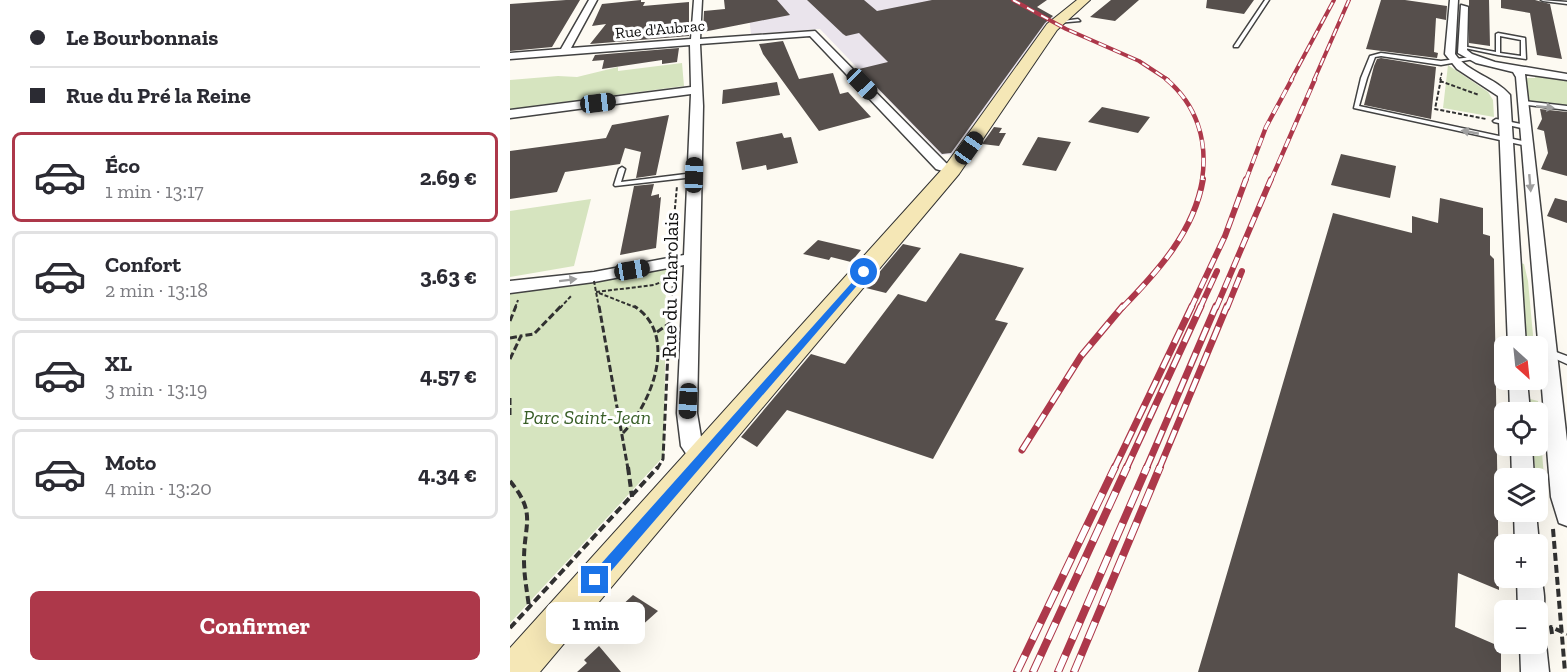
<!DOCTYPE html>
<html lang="fr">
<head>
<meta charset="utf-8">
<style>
  :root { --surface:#fff; --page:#f7f7f7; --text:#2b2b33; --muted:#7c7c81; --line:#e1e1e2; --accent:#ad384a }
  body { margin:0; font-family:"Zilla Slab",serif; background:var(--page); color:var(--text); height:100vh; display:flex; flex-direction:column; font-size:22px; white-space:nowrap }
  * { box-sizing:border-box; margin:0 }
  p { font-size:20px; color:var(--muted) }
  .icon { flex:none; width:33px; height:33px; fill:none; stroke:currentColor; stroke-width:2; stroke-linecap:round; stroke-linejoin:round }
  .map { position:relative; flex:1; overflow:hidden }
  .side { display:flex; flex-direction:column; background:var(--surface); width:510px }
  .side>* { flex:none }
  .banner { display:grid; align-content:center; height:132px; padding:0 30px; background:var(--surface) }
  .needle { width:39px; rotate:153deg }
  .tools { position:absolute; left:984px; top:336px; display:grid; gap:12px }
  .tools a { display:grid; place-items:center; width:54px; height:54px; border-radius:9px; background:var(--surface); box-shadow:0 6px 24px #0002; font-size:30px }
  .end { position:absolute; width:27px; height:27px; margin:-14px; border:8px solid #1a73e8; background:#fff; box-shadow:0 0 0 3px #fff }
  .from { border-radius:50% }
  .bubble { position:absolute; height:42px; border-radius:9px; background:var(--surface); box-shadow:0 6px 24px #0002; font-size:20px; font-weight:700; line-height:42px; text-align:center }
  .car { position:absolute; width:18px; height:36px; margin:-18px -9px; border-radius:8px; box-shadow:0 0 4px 2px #0007; background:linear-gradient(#222 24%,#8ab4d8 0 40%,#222 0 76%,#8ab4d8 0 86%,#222 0) }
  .banner b { display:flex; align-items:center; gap:21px; height:57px; font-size:22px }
  .banner b+b { border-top:2px solid var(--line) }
  .banner i { width:15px; height:15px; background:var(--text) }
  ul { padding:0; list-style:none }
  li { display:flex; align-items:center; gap:18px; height:90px; margin:0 12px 9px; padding:0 18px; border:3px solid var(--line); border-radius:9px }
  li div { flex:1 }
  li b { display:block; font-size:22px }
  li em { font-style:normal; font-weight:700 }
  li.selected { border-color:var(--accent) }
  li>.icon { width:54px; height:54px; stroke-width:1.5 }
  .primary-button { display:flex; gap:12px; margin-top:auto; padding:12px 30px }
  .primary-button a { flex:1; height:69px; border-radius:9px; background:var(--accent); color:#fff; font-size:24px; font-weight:700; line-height:69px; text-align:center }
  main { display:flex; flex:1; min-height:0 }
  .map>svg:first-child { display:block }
  .industrial { fill:#eae4ec }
  .green { fill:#d6e4bf }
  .building { fill:#564f4c }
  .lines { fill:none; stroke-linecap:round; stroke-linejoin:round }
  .service-casing { stroke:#424242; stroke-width:3 }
  .minor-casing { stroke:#424242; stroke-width:3 }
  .secondary-casing { stroke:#313131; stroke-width:2 }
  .path-far3 { stroke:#313131; stroke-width:1.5; stroke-dasharray:3 1.5; stroke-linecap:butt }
  .path-far2 { stroke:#313131; stroke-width:2; stroke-dasharray:4 2; stroke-linecap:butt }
  .path-far1 { stroke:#313131; stroke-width:3; stroke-dasharray:7 3; stroke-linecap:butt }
  .path { stroke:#313131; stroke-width:4; stroke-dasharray:8 4; stroke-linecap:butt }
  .service { fill:#fff; fill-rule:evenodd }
  .minor { fill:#fff; fill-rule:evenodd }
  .secondary { fill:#f5e7b6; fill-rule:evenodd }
  .rail-far4-casing { stroke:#ad384a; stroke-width:4 }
  .rail-far3-casing { stroke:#ad384a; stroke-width:4.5 }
  .rail-far2-casing { stroke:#ad384a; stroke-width:6 }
  .rail-far1-casing { stroke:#ad384a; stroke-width:7 }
  .rail-casing { stroke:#ad384a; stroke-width:8 }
  .rail-far4 { stroke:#fff; stroke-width:2; stroke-dasharray:8; stroke-linecap:butt }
  .rail-far3 { stroke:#fff; stroke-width:3; stroke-dasharray:9; stroke-linecap:butt }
  .rail-far2 { stroke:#fff; stroke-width:4; stroke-dasharray:11; stroke-linecap:butt }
  .rail-far1 { stroke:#fff; stroke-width:4.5; stroke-dasharray:14; stroke-linecap:butt }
  .rail { stroke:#fff; stroke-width:6; stroke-dasharray:18; stroke-linecap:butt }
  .path-bridge-far2 { stroke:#313131; stroke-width:2; stroke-dasharray:4 2; stroke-linecap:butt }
  .path-bridge-far1 { stroke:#313131; stroke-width:3; stroke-dasharray:7 3; stroke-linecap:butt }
  .path-bridge { stroke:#313131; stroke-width:4; stroke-dasharray:8 4; stroke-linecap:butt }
  .oneway { fill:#9f9f9f }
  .route { fill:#1a73e8 }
  .labels { text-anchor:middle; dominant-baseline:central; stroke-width:6; stroke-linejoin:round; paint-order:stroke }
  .far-street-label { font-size:16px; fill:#0f0f0f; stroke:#fff }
  .street-label { font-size:20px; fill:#0f0f0f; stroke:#fff }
  .park-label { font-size:20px; font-style:italic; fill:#385e27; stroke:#fff }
</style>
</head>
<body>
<main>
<section class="side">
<div class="banner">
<b><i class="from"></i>Le Bourbonnais</b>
<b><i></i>Rue du Pré la Reine</b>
</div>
<ul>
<li class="selected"><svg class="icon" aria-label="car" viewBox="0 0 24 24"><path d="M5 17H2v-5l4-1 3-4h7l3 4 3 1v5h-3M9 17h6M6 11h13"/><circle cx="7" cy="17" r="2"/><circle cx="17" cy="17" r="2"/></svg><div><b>Éco</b><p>1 min · 13:17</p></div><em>2.69 €</em></li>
<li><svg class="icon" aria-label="car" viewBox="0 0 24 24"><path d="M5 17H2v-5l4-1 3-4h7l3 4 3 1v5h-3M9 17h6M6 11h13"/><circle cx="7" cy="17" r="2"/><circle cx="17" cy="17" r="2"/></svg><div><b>Confort</b><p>2 min · 13:18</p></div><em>3.63 €</em></li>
<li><svg class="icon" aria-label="car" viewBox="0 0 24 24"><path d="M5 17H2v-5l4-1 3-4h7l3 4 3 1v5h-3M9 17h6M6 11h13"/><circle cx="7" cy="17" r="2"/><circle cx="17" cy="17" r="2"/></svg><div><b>XL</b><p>3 min · 13:19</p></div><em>4.57 €</em></li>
<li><svg class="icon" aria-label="car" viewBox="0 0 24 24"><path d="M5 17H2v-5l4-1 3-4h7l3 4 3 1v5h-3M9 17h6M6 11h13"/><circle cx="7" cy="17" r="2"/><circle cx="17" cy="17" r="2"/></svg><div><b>Moto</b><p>4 min · 13:20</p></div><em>4.34 €</em></li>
</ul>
<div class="primary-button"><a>Confirmer</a></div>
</section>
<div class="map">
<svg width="1057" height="672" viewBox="0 0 1057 672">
  <rect width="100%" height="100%" fill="#fdfaf2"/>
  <!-- industrial -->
  <path class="industrial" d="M 237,0 L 514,0 L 544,17 L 536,24 L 450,148 L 445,154 L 431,155 L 310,29 L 241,34 Z"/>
  <!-- green -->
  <path class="green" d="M 172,63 L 174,86 L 0,109 L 0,80 L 48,76 L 67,77 L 108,67 L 108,71 Z
    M 938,65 L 978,92 L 983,100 L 984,117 L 933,108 Z
    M 1025,73 L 1057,79 L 1057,106 L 1015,102 L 1013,78 L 1025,78 Z
    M 81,199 L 64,266 L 0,277 L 0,211 Z
    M 1011,263 L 1014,264 L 1018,281 L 1024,346 L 1016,346 Z
    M 156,269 L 154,456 L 0,623 L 0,294 Z
    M 1020,399 L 1028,401 L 1036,503 L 1028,500 L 1023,446 L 1028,446 L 1028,412 L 1021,412 Z"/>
  <!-- building -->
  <path class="building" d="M 56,0 L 70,0 L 42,47 L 0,51 L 0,4 Z
    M 131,0 L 131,2 L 135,2 L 133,6 L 179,2 L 179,36 L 80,44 L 96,24 L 82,26 L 92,4 Z
    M 214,0 L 267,0 L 280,15 L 193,32 L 194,11 L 215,9 Z
    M 297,0 L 354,0 L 367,11 L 422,0 L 537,0 L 527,7 L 543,16 L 535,23 L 441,153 L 432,154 L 349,69 L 378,62 L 349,33 L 336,36 L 333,34 Z
    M 601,0 L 629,0 L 605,21 L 580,17 Z
    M 697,0 L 744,0 L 734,14 L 696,8 Z
    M 871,0 L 895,0 L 937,6 L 936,20 L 926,18 L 924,52 L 928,53 L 927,58 L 856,49 Z
    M 959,0 L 979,0 L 980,46 L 959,43 Z
    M 991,0 L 1025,0 L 1040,4 L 1052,59 L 1027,55 L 1020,13 L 991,8 Z
    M 273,41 L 289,79 L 323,73 L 330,94 L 338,92 L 361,117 L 309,131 L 253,54 L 249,44 Z
    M 169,48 L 167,62 L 152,64 L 152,60 L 92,69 L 94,60 L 82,61 L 85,55 Z
    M 871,58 L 926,67 L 921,119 L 854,105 L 864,66 L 867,59 Z
    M 267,82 L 270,95 L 212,104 L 213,90 Z
    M 592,107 L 640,117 L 628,133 L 578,122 Z
    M 1030,109 L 1057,112 L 1057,176 L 1031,169 L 1038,153 L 1034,131 L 1027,129 L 1032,119 Z
    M 159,115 L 146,175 L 126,178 L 131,152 L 115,148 L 110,164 L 55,172 L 47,192 L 0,199 L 0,151 L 96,138 L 102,125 Z
    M 484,127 L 492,128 L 489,133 L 496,133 L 489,146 L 472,144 Z
    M 272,133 L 274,138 L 281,137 L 288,163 L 257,170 L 256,165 L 232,170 L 226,142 Z
    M 528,137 L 561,142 L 546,171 L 512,165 Z
    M 831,154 L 886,166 L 880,198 L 821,185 Z
    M 144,184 L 141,196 L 149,194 L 149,198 L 151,197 L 146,248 L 110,255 L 124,186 Z
    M 930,198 L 973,208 L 973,234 L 980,236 L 980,255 L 984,259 L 989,590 L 948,573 L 945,627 L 991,647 L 991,672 L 688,672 L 823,213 L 902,233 L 902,216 L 928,223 Z
    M 1045,198 L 1057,201 L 1057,223 L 1037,216 Z
    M 308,240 L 351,250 L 341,262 L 321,257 L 319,260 L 293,254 Z
    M 393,244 L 411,248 L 376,293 L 356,288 Z
    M 450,253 L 514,268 L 485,320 L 498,323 L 423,459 L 277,410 L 247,447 L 231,437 L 301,354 L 335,364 L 388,294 L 416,302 Z
    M 123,595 L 148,611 L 129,628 L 108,609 Z
    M 89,646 L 111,672 L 67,672 L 77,663 L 74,660 Z"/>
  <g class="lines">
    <defs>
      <path id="service" d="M 755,0 L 759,0 L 728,47 L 724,47 L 724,46 Z
        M 1031,0 L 1057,2 L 1057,4 L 1033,1 Z
        M 568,19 L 570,21 L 547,23 L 545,22 Z
        M 988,33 L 1015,38 L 1016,59 L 988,55 L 950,47 L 952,46 L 986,52 L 986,34 ZM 990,36 L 1011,40 L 1011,56 L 990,53 Z
        M 871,53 L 931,61 L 961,57 L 964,59 L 931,65 L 871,56 L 865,57 L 857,78 L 849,106 L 1017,142 L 1020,144 L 1017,146 L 844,108 L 851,78 L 860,56 Z
        M 1013,101 L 1057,106 L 1057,110 L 1011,104 L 1011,102 Z
        M 986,119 L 1016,125 L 1019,127 L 1016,129 L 984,122 L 983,121 Z
        M 112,167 L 115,169 L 111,182 L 184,173 L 187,175 L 184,177 L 105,186 L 104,185 L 109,169 Z
        M 1038,349 L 1057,356 L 1057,364 L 1035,354 L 1033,352 L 1035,350 Z"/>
      <path id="minor" d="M 79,0 L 87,0 L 61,48 L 181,39 L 184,0 L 192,0 L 190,39 L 305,31 L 436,163 L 449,170 L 442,174 L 426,169 L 300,36 L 190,44 L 193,106 L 187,413 L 192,443 L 202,459 L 199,466 L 191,468 L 183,466 L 175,452 L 171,446 L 167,413 L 174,265 L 84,282 L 0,293 L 0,281 L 84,272 L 174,255 L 181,94 L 0,118 L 0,110 L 181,87 L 180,45 L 0,59 L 0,53 L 51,49 Z
        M 940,0 L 948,0 L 945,54 C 958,73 985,77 1000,95 L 1016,346 L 998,346 L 988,96 L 947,69 L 935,54 Z
        M 951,5 L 958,7 L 957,50 L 962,54 L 985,62 L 1057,74 L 1057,80 L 1015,74 L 1057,441 L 1057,526 L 1049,523 L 1041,497 L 1006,77 L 1003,72 L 966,63 L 948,53 Z
        M 999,380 L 1017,380 L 1020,412 L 1000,412 Z
        M 1001,446 L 1022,446 L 1024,478 L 1002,478 Z
        M 1004,512 L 1026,512 L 1029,544 L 1028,547 L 1028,544 L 1005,544 Z
        M 1028,569 C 1033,582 1039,610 1028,620 L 1028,610 L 1008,610 L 1007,578 L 1028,578 Z
        M 1028,632 L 1032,635 L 1036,644 L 1039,672 L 1011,672 L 1010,644 L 1028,644 Z"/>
      <path id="secondary" d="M 567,0 L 580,0 L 547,30 L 449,174 L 30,672 L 0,672 L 0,648 L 435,166 L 537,24 Z"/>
    </defs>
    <!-- service casing -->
    <use href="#service" class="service-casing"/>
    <!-- minor casing -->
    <use href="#minor" class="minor-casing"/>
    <!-- secondary casing -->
    <use href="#secondary" class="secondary-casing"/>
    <!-- path-far3 -->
    <path class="path-far3" d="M 930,80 L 932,72"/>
    <!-- path-far2 -->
    <path class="path-far2" d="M 931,79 L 925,109 L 976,119
      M 930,81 L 969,95
      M 161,251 L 167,186
      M 86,292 L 144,285 L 163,277
      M 89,293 L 127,308
      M 5,308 L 8,300
      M 50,308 L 62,295
      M 161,308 L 163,283"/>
    <!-- path-far1 -->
    <path class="path-far1" d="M 0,321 L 6,306
      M 147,332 L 160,323 L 161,306
      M 0,338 L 11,336
      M 991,351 L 991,377
      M 0,359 L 11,336 L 24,334 L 51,306
      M 0,398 L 0,416
      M 993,417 L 994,435
      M 113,433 C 142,403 169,334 124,306
      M 147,469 L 153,459 L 158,352 L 149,348"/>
    <!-- path -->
    <path class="path" d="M 0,481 C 27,514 14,523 14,560 C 14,576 17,591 19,607
      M 1043,529 L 1055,672
      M 0,628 L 148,467
      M 1042,634 L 1041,627 L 1057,634"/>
    <!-- service -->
    <use href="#service" class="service"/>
    <!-- minor -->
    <use href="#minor" class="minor"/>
    <!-- secondary -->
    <use href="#secondary" class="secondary"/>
    <defs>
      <path id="rail-far4" d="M 503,0 L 556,29 L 629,61 L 658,80
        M 781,80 L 824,0
        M 804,80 L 839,0"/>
      <path id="rail-far3" d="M 656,79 C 687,105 698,141 692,180
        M 736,180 L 756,127 L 782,79
        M 761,180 L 805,79"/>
      <path id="rail-far2" d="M 612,308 C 648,271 684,232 693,179
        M 681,308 L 715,236 L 736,179
        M 690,308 L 707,271
        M 706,308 L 761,179
        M 717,308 L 732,271"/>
      <path id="rail-far1" d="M 512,450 L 571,356 L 613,306
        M 604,469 L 682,306
        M 616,469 L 691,306
        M 636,469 L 706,306
        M 649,469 L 717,306"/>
      <path id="rail" d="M 507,672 L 605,467
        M 523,672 L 617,467
        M 548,672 L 637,467
        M 564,672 L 650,467"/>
    </defs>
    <!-- rail-far4 casing -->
    <use href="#rail-far4" class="rail-far4-casing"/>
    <!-- rail-far3 casing -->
    <use href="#rail-far3" class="rail-far3-casing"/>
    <!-- rail-far2 casing -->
    <use href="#rail-far2" class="rail-far2-casing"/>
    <!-- rail-far1 casing -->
    <use href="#rail-far1" class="rail-far1-casing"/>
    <!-- rail casing -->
    <use href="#rail" class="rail-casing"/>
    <!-- rail-far4 -->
    <use href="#rail-far4" class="rail-far4"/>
    <!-- rail-far3 -->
    <use href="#rail-far3" class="rail-far3"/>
    <!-- rail-far2 -->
    <use href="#rail-far2" class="rail-far2"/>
    <!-- rail-far1 -->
    <use href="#rail-far1" class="rail-far1"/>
    <!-- rail -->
    <use href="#rail" class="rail"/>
    <!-- path-bridge-far2 -->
    <path class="path-bridge-far2" d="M 84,281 L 89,308"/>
    <!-- path-bridge-far1 -->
    <path class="path-bridge-far1" d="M 89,306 L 118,469"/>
    <!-- path-bridge -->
    <path class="path-bridge" d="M 118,467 L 122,497"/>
  </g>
  <!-- one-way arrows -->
  <defs><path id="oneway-solid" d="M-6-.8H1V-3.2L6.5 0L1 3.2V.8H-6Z" transform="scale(1.5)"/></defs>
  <g class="oneway">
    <use href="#oneway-solid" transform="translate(1035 107) rotate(5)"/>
    <use href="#oneway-solid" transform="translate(960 132) rotate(-169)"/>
    <use href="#oneway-solid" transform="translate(1020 183) rotate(85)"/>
    <use href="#oneway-solid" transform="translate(58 280) rotate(-7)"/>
  </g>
  <!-- route -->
  <path class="route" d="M 354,269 L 359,272 L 357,274 L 90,584 L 85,586 L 81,584 L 79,580 L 81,575 Z"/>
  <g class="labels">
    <!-- far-street labels -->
    <g class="far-street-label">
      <text transform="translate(150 29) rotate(-5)">Rue d'Aubrac</text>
    </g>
    <!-- street labels -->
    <g class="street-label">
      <text transform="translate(160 285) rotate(-89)">Rue du Charolais</text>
    </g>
    <!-- park labels -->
    <g class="park-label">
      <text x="77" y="417">Parc Saint-Jean</text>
    </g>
  </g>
</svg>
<div class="tools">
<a><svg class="needle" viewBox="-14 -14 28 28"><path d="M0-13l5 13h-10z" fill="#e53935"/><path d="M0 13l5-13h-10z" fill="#7c7c81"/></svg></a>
<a><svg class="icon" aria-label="locate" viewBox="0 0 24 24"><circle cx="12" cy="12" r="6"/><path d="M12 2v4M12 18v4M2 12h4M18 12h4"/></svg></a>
<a><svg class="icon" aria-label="layers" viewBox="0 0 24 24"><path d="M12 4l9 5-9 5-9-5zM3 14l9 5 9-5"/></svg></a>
<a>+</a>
<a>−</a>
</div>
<i class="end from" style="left:354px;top:272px"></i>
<i class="end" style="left:85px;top:580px"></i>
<div class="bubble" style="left:36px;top:602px;width:99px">1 min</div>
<i class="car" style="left:352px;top:84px;rotate:136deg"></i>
<i class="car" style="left:88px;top:103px;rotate:83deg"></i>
<i class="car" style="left:459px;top:148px;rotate:35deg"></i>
<i class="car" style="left:184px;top:175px;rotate:2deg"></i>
<i class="car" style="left:122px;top:270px;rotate:80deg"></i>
<i class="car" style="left:178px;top:401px;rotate:183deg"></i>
</div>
</main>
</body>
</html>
